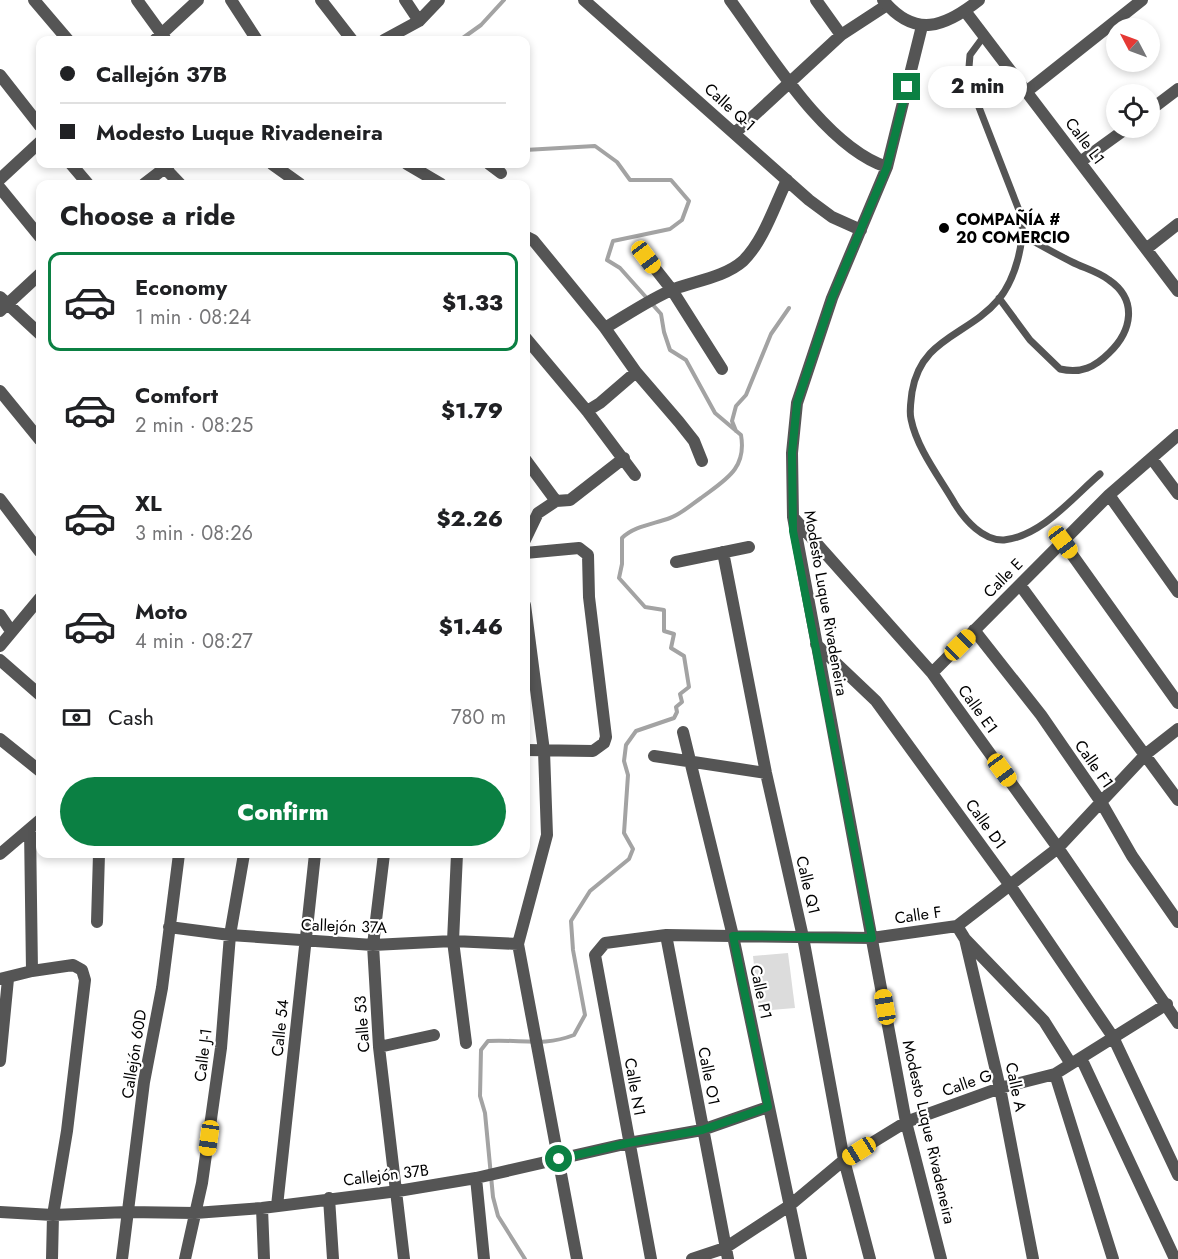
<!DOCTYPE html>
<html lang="en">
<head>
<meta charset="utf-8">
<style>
  :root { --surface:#fff; --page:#f6f6f6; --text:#202124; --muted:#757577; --line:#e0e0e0; --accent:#0b8043 }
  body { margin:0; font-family:Jost,sans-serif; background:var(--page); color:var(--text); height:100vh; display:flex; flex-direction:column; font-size:22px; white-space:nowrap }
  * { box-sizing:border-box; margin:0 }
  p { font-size:20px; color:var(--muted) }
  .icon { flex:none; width:33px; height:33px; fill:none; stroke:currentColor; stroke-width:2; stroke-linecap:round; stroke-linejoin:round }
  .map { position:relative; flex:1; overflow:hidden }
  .details { position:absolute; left:36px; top:180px; width:494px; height:678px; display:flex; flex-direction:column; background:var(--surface); border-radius:12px; box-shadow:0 3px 9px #0003 }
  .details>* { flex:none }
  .top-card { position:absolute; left:36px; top:36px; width:494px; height:132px; border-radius:12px; box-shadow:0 3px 9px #0003; display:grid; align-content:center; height:132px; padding:0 24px; background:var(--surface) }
  .needle { width:39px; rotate:311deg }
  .fabs { position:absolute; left:1106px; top:18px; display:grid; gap:12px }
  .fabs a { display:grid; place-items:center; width:54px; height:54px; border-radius:50%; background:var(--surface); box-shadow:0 3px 9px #0003; font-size:30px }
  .end { position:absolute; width:27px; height:27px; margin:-14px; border:8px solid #0b8043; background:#fff; box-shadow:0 0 0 3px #fff }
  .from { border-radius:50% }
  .bubble { position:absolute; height:42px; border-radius:21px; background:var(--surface); box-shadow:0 3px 9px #0003; font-size:20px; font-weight:800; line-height:42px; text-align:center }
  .car { position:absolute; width:18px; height:36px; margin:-18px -9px; border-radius:8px; box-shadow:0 0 4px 2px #0007; background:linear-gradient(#f5c518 24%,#345 0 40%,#f5c518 0 76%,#345 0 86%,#f5c518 0) }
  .top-card b { display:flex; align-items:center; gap:21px; height:57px; font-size:22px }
  .top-card b+b { border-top:2px solid var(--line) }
  .top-card i { width:15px; height:15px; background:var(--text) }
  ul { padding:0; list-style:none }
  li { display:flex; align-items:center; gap:18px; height:99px; margin:0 12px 9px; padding:0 12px; border:3px solid transparent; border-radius:12px }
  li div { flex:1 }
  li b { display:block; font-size:22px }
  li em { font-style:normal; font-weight:800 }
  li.active { border-color:var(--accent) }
  li>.icon { width:54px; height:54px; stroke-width:1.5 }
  h2 { padding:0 24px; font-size:27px; line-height:72px }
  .pay { display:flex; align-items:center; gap:15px; height:66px; padding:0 24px; font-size:22px }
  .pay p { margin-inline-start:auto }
  .primary-button { display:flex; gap:12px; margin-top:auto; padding:12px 24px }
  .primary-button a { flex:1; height:69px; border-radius:36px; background:var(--accent); color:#fff; font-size:24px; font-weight:800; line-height:69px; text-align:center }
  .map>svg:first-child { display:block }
  .green { fill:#dcdcdc }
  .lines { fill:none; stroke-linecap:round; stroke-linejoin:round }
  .stream { stroke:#a3a3a3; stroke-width:4 }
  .service { stroke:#555; stroke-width:7 }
  .minor { stroke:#555; stroke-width:12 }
  .tertiary { stroke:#555; stroke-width:12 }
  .route { stroke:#0b8043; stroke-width:8 }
  .poi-dot { fill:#000; stroke:#fff; stroke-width:2 }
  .labels { text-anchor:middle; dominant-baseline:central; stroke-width:4.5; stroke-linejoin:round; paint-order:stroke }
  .street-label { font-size:16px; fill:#000; stroke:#fff }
  .poi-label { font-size:16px; font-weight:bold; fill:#000; stroke:#fff; text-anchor:start }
</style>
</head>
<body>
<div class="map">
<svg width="1178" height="1259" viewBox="0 0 1178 1259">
  <rect width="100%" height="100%" fill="#fff"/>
  <!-- green -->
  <path class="green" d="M 788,953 L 795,1008 L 759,1011 L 753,956 Z"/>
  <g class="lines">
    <!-- stream -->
    <path class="stream" d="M 460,40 L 481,25 L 504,0
      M 525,150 L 595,146 L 617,162 L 630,180 L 671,180 L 689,201 L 682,220 L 670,229 L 613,241 L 607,260 L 620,268 L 661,314 L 664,332 L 670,350 L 686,360 L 715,413 L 741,435 C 747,469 725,480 701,498 C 691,505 681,514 670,518 C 654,524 634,526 622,538 L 622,564 L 619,578 L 645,607 L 664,610 L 664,631 L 674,634 L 671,648 L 684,656 L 689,687 L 680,694 L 682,702 L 676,707 L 677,712 L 674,718 L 636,731 L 626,745 L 624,761 L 628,775 L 624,833 L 633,849 L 629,859 L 590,891 L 571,921 L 573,950 L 585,1015 L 574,1035 C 543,1047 521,1039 488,1041 L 481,1050 L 480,1096 L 485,1113 L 493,1197 L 498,1216 L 525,1259
      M 736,431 L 732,421 L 736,406 L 746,395 L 771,334 L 789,308"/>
    <!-- service -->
    <path class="service" d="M 984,36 L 970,55 L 968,79 L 1022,218 C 1024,243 1016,278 999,299 C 968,336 921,337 912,392 C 911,401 909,411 911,419 C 917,449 940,478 955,504 C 965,520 983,541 1004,540 C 1042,536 1073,497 1100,474
      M 999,298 L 1030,340 L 1060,369 C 1081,374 1095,367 1109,353 C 1132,331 1138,300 1109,280 C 1099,272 1084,268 1072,262 C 1056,254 1040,245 1024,236"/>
    <!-- minor -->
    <path class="minor" d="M 34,0 L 68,40
      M 137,0 L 166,40
      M 231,0 L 257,40
      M 321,0 L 352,40
      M 405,0 L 419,21
      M 584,0 L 809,200 L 832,217 L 861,230
      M 730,0 C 768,52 825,147 887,167
      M 816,0 L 841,35
      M 965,11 L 1178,291
      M 922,26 L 887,167 L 832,298 L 797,403 L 792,453 L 793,517 L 906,1122 L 941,1259
      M 155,40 L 198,0
      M 384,40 L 419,21 L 439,0
      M 0,75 L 40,126
      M 1026,92 L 1142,0
      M 1149,111 L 1178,89
      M 735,133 L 841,35 L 887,5
      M 1080,162 L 1127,128
      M 71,164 L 88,184
      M 161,164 L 180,184
      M 272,164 L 300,184
      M 407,164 L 441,184
      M 489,164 L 501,173
      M 0,179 L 40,142
      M 144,184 L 170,164
      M 0,188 L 40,237
      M 525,236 L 533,240 L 605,328 L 636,372 L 679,422 L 694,441 L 702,461
      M 1146,249 L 1178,224
      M 646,257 L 672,290 L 722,369
      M 0,297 L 40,334
      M 0,311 L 40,274
      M 605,328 C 627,315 650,299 674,289 C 695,281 725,277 743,261 C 764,240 774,207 787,180
      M 525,337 L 587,411 L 635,475
      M 0,391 L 40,440
      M 587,411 L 600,403 L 636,372
      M 525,459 L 556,501
      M 1152,459 L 1178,494
      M 1109,495 L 1178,592
      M 0,499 L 40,552
      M 793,517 L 932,673 L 1058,848 L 1178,1023
      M 525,540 L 538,513 L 556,501 L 570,500 L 624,458
      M 1063,542 L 1178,703
      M 723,552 L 766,773 L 803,937 L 844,1160 L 870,1259
      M 525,553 L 579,548 L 588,555 L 589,597 L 606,737 L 604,743 L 593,751 L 525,750
      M 676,562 L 749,547
      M 1020,585 L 1178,800
      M 525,605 L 544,751 L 547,835 L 518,944 L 577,1259
      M 0,615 L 11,631
      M 974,630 L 1041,715 L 1101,802 L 1132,856 L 1178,922
      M 816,644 L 876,701 L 1009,884 L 1113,1037 L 1178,1175
      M 0,646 L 40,598
      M 0,660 L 40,695
      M 932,673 L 1109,495 L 1178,435
      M 683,732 L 733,936 L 801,1259
      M 0,739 L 40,771
      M 654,756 L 766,773
      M 30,829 L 32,971
      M 0,854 L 40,820
      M 384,854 L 373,945 L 379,1047 L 404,1259
      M 457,854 L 453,941 L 466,1043
      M 97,922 L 99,854
      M 957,926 L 965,939 L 1000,1088 L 1033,1259
      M 169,927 L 230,935 L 373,945 L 453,941 L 518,944
      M 666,935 L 728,1259
      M 965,939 L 1044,1021 L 1071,1064
      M 0,979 L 32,971 L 73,965 L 82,970 L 85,980 L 67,1131 L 53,1215 L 52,1259
      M 379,1047 L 434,1035
      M 1081,1058 L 1175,1259
      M 0,1061 L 8,979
      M 1055,1074 L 1113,1259
      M 476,1178 L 484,1259
      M 329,1198 L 333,1259
      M 277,1206 L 315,854
      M 262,1208 L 264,1259
      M 0,1212 L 53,1215 L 127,1212 L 195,1213 L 262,1208 L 398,1191 L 476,1178 L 629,1143 L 702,1130 L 768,1107
      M 122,1259 L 144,1082 L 162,988 L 179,854
      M 185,1259 L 202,1183 L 221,1048 L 230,935 L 244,854
      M 651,1259 L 595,955 L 605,943 L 666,935 L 872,938 L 957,926 L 1058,848 L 1146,754 L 1178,729
      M 692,1259 L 725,1248 L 789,1206 L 844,1160 L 906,1122 L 1000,1088 L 1055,1074 L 1167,1004"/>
    <!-- tertiary -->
    <path class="tertiary" d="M 883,0 C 915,39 945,27 979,0"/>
  </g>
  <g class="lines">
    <!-- route -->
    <path class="route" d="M 559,1159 L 628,1143 L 702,1130 L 768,1107 L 733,936 L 872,938 L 793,531 L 792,453 L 797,403 L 832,298 L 887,167 L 907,87"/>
  </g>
  <!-- markers -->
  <circle class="poi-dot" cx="944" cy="228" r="6"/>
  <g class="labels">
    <!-- street labels -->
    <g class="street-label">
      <text transform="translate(730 107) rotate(42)">Calle Q-1</text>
      <text transform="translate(1085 141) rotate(53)">Calle L1</text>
      <text transform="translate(1003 578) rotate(-45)">Calle E</text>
      <text transform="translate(826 603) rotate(80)">Modesto Luque Rivadeneira</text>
      <text transform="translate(978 709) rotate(54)">Calle E1</text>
      <text transform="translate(1094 764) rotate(55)">Calle F1</text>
      <text transform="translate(986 824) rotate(54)">Calle D1</text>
      <text transform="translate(808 885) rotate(77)">Calle Q1</text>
      <text transform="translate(918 915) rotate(-8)">Calle F</text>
      <text transform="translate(344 926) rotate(2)">Callejón 37A</text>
      <text transform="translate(761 992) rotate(78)">Calle P1</text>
      <text transform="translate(362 1024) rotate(-94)">Calle 53</text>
      <text transform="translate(280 1028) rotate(-84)">Calle 54</text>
      <text transform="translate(134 1054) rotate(-81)">Callejón 60D</text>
      <text transform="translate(203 1055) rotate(-83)">Calle J-1</text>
      <text transform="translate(709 1076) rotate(79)">Calle O1</text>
      <text transform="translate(967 1083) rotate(-19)">Calle G</text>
      <text transform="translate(635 1087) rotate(80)">Calle N1</text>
      <text transform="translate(1016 1087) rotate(78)">Calle A</text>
      <text transform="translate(929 1132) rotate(77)">Modesto Luque Rivadeneira</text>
      <text transform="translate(386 1175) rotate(-7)">Callejón 37B</text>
    </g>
    <!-- poi labels -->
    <g class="poi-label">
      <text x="956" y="219">COMPAÑÍA #<tspan x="956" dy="18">20 COMERCIO</tspan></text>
    </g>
  </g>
</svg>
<div class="fabs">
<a><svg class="needle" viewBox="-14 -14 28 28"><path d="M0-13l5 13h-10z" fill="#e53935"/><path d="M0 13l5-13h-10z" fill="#757577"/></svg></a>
<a><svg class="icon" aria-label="locate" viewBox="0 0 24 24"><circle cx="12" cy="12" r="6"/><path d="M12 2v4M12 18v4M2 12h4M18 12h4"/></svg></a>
</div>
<i class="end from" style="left:559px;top:1159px"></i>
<i class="end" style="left:907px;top:87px"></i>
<div class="bubble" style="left:928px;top:66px;width:99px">2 min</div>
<i class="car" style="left:646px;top:257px;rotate:143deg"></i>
<i class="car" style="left:1063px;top:542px;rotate:143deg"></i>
<i class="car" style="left:960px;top:645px;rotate:45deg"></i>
<i class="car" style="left:1002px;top:770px;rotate:144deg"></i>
<i class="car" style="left:885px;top:1007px;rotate:350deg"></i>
<i class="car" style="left:209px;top:1138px;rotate:188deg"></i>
<i class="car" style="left:859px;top:1151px;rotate:238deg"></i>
<div class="top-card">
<b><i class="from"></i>Callejón 37B</b>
<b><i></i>Modesto Luque Rivadeneira</b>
</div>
<section class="details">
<h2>Choose a ride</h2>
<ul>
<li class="active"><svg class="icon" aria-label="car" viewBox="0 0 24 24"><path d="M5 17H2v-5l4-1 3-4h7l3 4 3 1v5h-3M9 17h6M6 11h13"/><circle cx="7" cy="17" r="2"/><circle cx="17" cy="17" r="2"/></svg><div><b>Economy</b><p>1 min · 08:24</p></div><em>$1.33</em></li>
<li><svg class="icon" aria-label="car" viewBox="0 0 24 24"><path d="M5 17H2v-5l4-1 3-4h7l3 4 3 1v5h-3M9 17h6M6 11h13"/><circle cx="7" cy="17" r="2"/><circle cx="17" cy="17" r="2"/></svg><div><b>Comfort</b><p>2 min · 08:25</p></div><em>$1.79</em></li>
<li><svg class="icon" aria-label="car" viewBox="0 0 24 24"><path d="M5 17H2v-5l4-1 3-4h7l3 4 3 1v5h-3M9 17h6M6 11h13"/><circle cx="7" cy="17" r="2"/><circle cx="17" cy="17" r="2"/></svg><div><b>XL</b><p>3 min · 08:26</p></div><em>$2.26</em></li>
<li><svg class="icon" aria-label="car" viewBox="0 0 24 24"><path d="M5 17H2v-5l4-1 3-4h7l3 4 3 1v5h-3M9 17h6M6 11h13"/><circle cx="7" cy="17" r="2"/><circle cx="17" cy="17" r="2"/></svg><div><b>Moto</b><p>4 min · 08:27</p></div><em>$1.46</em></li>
</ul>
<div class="pay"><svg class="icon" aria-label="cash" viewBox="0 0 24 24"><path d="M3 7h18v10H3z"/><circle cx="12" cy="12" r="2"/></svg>Cash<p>780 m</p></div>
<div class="primary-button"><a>Confirm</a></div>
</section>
</div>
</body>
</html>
